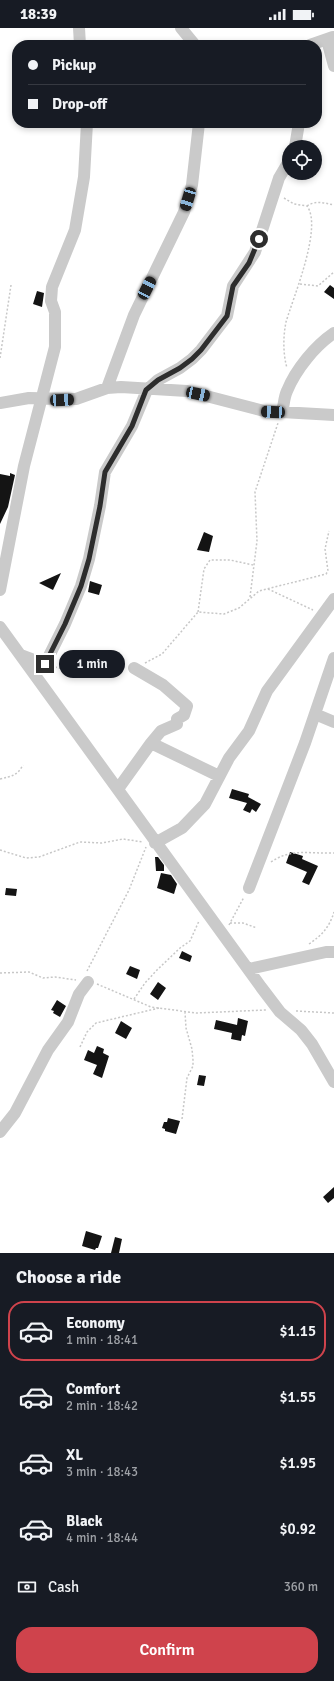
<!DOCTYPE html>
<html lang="en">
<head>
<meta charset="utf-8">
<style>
  :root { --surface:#171b24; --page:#20242c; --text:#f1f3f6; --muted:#9ea1a6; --line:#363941; --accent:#cf434c }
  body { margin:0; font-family:Signika,sans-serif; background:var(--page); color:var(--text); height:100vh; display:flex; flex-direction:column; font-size:15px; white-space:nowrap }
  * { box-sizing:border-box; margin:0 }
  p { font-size:13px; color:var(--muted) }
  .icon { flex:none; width:22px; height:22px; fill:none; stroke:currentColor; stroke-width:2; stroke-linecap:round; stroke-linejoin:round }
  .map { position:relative; height:1225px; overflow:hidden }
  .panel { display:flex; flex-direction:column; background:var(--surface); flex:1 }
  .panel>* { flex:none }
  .banner { position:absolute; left:12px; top:12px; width:310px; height:88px; border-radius:16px; box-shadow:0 2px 6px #0003; display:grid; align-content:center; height:88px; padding:0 16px; background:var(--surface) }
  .fabs { position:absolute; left:282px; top:112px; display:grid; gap:8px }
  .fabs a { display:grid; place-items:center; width:40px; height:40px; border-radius:50%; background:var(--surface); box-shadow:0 2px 6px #0003; font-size:20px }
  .end { position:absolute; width:18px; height:18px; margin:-9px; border:5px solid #2d2d2d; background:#fff; box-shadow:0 0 0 2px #fff }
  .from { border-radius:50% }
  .bubble { position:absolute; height:28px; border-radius:14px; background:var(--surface); box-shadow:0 2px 6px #0003; font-size:13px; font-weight:600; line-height:28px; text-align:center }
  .car { position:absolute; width:12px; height:24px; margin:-12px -6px; border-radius:5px; box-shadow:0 0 3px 1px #0007; background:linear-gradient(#222 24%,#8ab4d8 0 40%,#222 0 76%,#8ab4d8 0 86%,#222 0) }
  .banner b { display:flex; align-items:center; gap:14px; height:38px; font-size:15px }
  .banner b+b { border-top:1px solid var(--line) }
  .banner i { width:10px; height:10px; background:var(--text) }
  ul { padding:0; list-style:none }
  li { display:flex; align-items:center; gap:12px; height:60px; margin:0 8px 6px; padding:0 8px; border:2px solid transparent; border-radius:16px }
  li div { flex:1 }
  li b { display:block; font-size:15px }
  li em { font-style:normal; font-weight:600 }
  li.selected { border-color:var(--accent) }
  li>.icon { width:36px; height:36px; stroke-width:1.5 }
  h2 { padding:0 16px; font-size:18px; line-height:48px }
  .pay { display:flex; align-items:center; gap:10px; height:44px; padding:0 16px; font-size:15px }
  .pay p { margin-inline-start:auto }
  .cta { display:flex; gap:8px; margin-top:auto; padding:8px 16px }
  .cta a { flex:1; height:46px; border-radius:16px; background:var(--accent); color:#fff; font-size:16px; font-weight:600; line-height:46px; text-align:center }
  .status { display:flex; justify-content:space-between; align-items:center; height:28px; padding:0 20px; background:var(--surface); direction:ltr }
  .status svg { height:11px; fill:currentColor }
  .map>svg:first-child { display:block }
  .building { fill:#141414 }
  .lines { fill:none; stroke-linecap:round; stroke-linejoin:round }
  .path { stroke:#c7c7c7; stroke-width:1.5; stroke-dasharray:2 2; stroke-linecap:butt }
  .minor { stroke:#cacaca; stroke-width:12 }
  .route { stroke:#2d2d2d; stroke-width:5 }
</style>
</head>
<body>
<div class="status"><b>18:39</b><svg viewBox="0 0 49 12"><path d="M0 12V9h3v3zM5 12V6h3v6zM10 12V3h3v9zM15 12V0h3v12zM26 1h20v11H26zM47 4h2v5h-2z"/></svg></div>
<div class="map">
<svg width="334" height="1225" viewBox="0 0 334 1225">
  <rect width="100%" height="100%" fill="#fff"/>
  <!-- building -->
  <path class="building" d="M 330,257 L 334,260 L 334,271 L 324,264 Z
    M 37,263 L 44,265 L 42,279 L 33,276 Z
    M 10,445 L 15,447 L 8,479 L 0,496 L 0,446 L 10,448 Z
    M 204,504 L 213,508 L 209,524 L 197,522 Z
    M 61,545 L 53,562 L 39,555 Z
    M 90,553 L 102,557 L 99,567 L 88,564 Z
    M 232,761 L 249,766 L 248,769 L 261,776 L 256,784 L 252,781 L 250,785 L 243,782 L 247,775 L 229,770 Z
    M 290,824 L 303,828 L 302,831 L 318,838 L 309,857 L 302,854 L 307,844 L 286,835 Z
    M 155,829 L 158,829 L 164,837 L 164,843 L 156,843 Z
    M 161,845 L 171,847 L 177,856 L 174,866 L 157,860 Z
    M 6,860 L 17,861 L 16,868 L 5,867 Z
    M 182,923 L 192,928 L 190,934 L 179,930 Z
    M 130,938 L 140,942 L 137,951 L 126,946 Z
    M 158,954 L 166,960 L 158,972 L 150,966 Z
    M 57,972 L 66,978 L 60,989 L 53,985 L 54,983 L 51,982 Z
    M 238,990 L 248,993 L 245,1008 L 242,1007 L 241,1013 L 231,1011 L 232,1005 L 214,1001 L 216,992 L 237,997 Z
    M 121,993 L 132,1000 L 126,1011 L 115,1005 Z
    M 97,1018 L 104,1021 L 103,1025 L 109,1028 L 102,1050 L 93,1046 L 97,1037 L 84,1032 L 88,1022 L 94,1025 Z
    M 199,1047 L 206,1048 L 204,1058 L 197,1057 Z
    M 168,1090 L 180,1093 L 176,1106 L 165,1103 L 165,1101 L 162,1100 L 164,1094 L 167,1094 Z
    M 334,1159 L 334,1170 L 328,1175 L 323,1169 Z
    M 86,1203 L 102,1208 L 98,1220 L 96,1220 L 95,1222 L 82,1218 Z
    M 115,1209 L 122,1211 L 119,1225 L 111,1225 Z"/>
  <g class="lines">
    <!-- path -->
    <path class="path" d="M 284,170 L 294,176 L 307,178 C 323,199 293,270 286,294 C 283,309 283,326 287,340
      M 307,178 C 316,172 324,175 334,177
      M 300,256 L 318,258 L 334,244
      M 0,330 L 11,257
      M 268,561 L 313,582
      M 250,569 L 257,513 L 255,464 L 278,395
      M 198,584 L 204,541 L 210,532 L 230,532 L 253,537
      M 145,635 L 162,626 L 198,584 L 224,586 L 239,580 L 259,563 L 326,546 L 328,543 L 325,521 L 329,503
      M 55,639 L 68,642 L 123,642
      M 0,751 C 12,748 17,748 23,737
      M 0,822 L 26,830 L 39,829 L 80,814 L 102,815 L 123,811 L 143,814
      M 271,834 C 291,820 310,826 334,825
      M 230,895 L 243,895 L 257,900
      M 229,897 L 244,869
      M 309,916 C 322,907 329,900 334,884
      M 87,943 L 129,862 L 146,819
      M 0,945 L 29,944 L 43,950 L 55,949 L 76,952
      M 97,956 L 151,979 L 196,985 L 266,982
      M 134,971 L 145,955 L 156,943 L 180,920 L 190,913 L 199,893
      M 296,983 L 334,985
      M 80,1019 L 87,1004 L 96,995 L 159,980
      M 182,1091 L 187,1050 L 193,1038 L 193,1032 L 192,1021 L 186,1000 L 185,984"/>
    <!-- minor -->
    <path class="minor" d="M 79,0 L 80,17
      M 181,0 L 195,17
      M 327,12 L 334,38
      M 310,17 L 333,9
      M 295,119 L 299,95
      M 107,360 L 134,287 L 184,184 L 192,157 L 199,95
      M 0,375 L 29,370 L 76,371 L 107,360 L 121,359 L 187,363 L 264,383 L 334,387
      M 282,384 C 284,377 284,369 287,363 C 296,341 315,318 334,305
      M 0,562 L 24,438 L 55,319 L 55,284 L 51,273 L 52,259 L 75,202 L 84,149 L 87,95
      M 0,599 L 261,959 L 280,984 L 301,1002 L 312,1016 L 334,1054
      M 21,627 L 45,636 L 65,596 L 81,558 L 89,531 L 100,478 L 105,444 L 132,398 L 147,362 L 158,352 L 180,340 L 192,331 L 201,322 L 227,288 L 233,258 L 255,224 L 279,150 L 289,133
      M 134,640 L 163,657 L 187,678 L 184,687 L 177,691 L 177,696 L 161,703 L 151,715
      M 315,686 L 334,694
      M 118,761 L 151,715 L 219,748
      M 155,815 L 182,800 L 205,776 L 229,730 L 249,703 L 267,663 L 334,571
      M 249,860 L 305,715 L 334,630
      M 249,941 L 326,924 L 334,924
      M 0,1104 L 15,1085 L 48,1022 L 68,994 L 79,966 L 88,954"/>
  </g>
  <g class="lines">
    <!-- route -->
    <path class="route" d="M 45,636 L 65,596 L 81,558 L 89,531 L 100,478 L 105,444 L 132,398 L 146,362 L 158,352 L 180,340 L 192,331 L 201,322 L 227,288 L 233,258 L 249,235 L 259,211"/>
  </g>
</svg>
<div class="fabs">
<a><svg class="icon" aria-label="locate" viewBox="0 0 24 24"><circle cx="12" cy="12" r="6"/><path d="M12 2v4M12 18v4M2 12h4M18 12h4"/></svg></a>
</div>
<i class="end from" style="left:259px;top:211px"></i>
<i class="end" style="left:45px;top:636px"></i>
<div class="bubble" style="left:59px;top:622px;width:66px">1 min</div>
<i class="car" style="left:188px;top:171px;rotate:197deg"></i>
<i class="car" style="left:147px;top:260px;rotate:27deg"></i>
<i class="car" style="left:198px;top:366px;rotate:102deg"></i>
<i class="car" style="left:62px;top:372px;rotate:87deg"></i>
<i class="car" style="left:273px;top:384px;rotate:273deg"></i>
<div class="banner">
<b><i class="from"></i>Pickup</b>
<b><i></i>Drop-off</b>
</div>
</div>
<section class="panel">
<h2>Choose a ride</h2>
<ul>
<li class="selected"><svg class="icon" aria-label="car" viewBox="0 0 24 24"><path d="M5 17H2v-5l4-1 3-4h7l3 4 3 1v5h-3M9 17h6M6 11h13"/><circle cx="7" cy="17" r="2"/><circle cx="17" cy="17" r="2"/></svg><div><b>Economy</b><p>1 min · 18:41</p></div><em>$1.15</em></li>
<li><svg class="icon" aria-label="car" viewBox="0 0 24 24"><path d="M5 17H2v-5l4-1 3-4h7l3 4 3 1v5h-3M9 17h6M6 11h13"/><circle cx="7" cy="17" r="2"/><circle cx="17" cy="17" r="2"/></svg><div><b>Comfort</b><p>2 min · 18:42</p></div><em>$1.55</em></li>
<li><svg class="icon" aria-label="car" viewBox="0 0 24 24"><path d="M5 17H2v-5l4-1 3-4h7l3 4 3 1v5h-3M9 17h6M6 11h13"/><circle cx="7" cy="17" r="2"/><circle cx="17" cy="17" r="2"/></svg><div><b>XL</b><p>3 min · 18:43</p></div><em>$1.95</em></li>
<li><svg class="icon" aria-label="car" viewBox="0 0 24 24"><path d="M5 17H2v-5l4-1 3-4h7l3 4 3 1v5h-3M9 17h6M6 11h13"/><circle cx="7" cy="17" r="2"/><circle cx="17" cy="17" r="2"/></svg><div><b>Black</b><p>4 min · 18:44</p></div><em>$0.92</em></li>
</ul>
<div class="pay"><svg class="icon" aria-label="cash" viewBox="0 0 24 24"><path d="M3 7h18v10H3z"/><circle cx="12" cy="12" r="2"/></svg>Cash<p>360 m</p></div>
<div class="cta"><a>Confirm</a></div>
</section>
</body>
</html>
